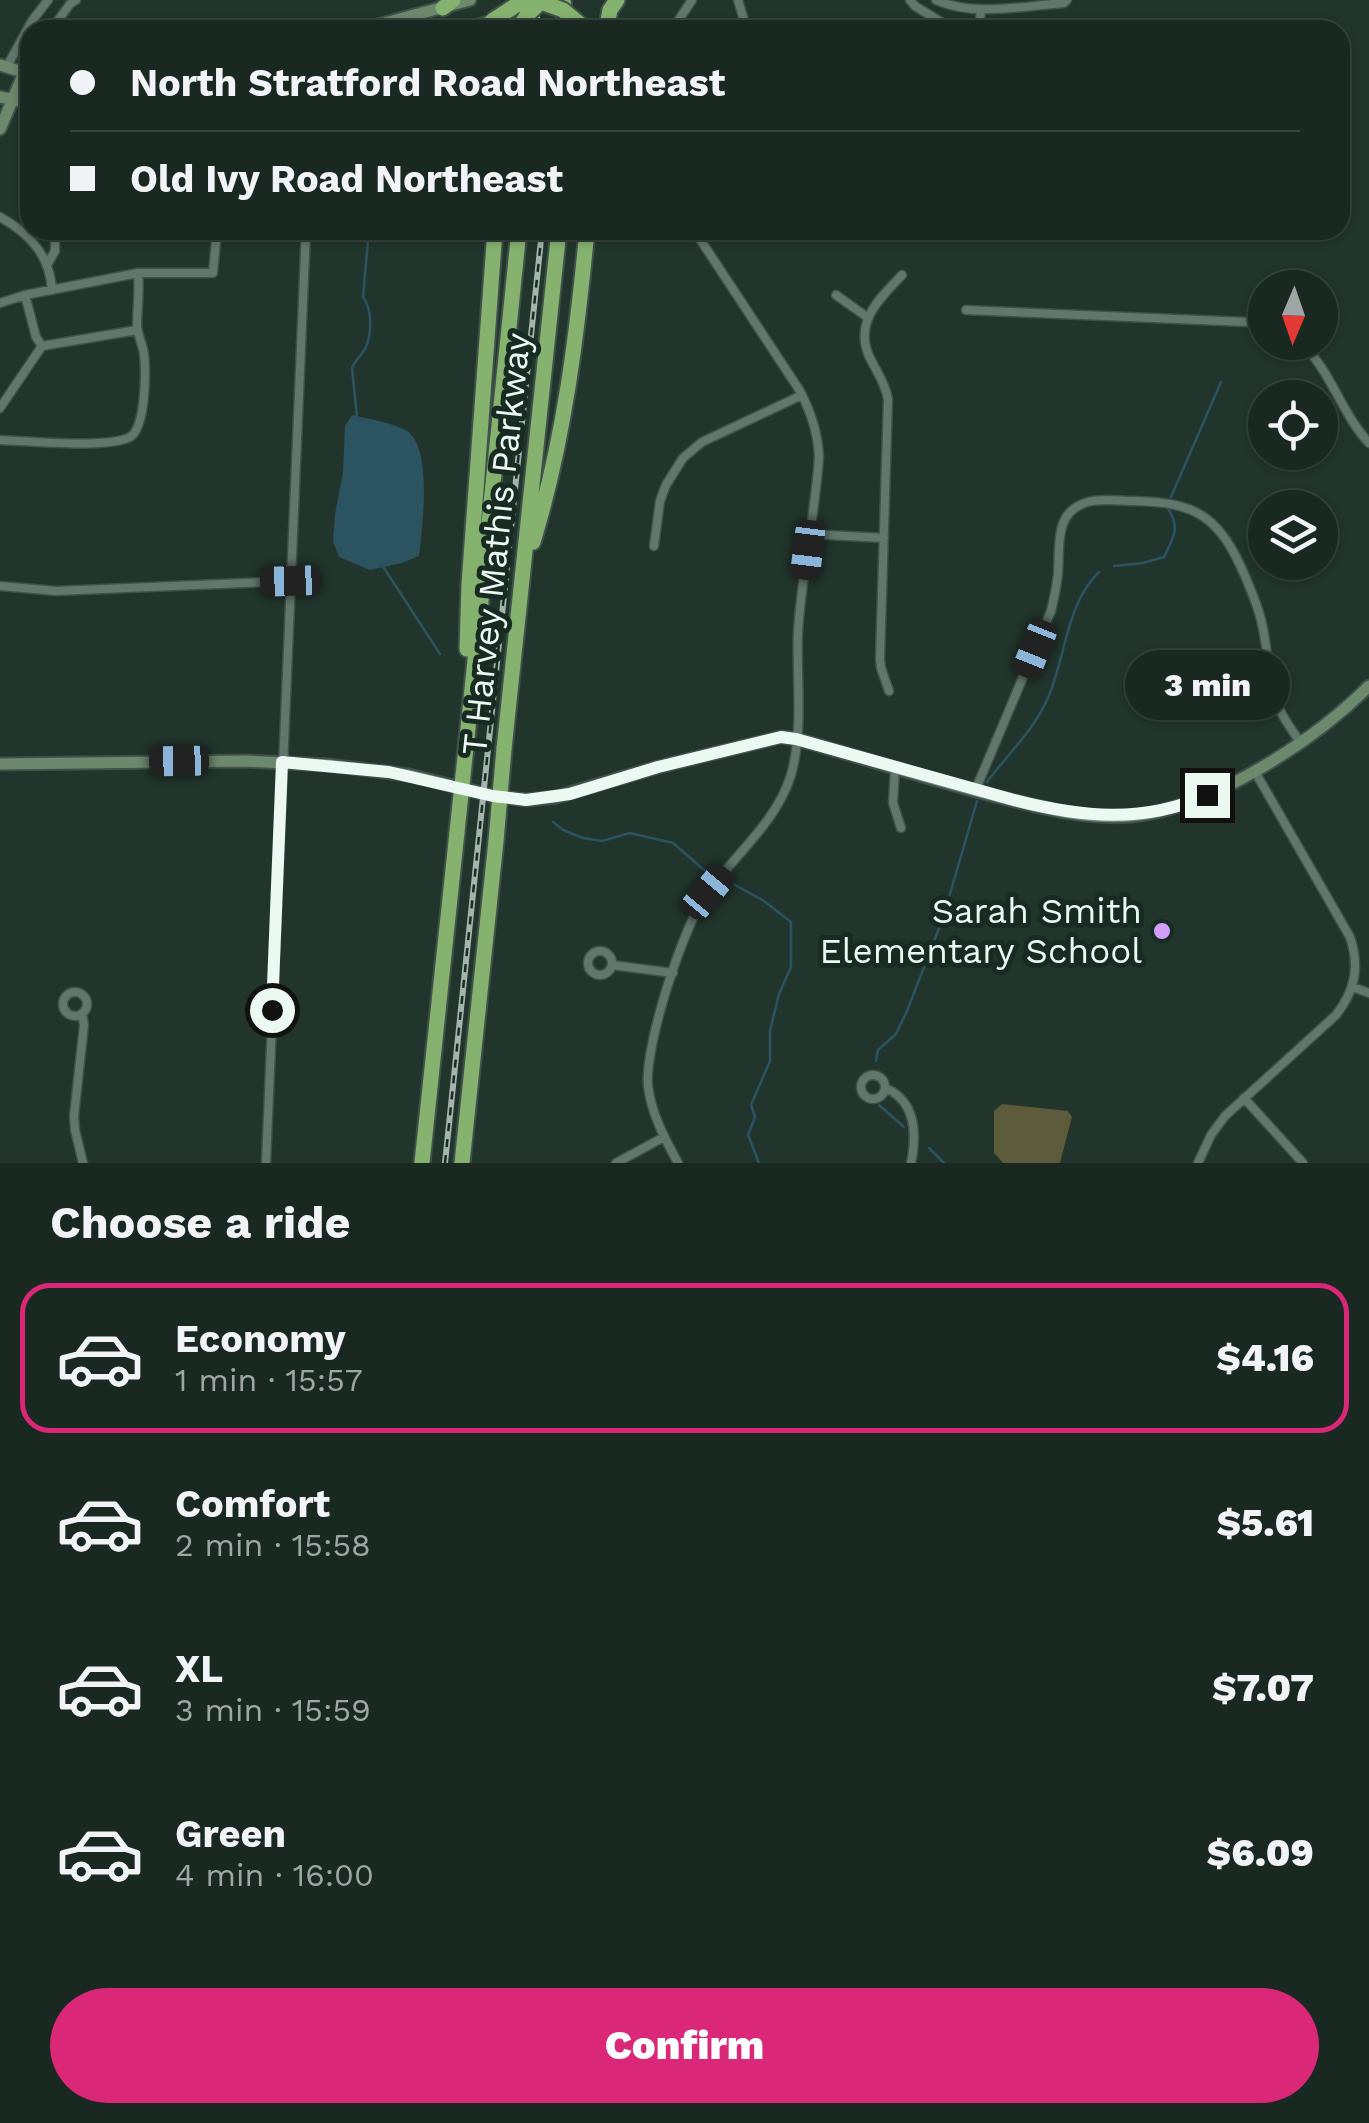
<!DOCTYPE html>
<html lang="en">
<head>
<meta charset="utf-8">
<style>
  :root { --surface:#192821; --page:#22302a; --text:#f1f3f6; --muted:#9fa6a5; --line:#37443f; --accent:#db2777 }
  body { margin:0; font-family:"Work Sans",sans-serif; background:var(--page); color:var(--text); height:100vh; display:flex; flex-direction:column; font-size:38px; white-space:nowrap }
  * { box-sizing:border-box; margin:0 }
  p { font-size:32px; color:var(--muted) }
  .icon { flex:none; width:55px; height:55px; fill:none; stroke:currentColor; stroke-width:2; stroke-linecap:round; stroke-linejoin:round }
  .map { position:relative; height:1163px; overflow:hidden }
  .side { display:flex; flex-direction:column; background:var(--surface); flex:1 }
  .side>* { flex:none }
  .hud { position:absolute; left:20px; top:20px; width:1330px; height:220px; border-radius:30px; box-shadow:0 2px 8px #0004,0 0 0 2px var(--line); display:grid; align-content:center; height:220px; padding:0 50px; background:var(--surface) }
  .needle { width:65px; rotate:182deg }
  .controls { position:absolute; left:1248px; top:270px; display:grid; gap:20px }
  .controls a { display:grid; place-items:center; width:90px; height:90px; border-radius:50%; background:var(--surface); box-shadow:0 2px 8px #0004,0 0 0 2px var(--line); font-size:50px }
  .end { position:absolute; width:45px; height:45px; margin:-22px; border:12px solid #ecf8f2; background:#111; box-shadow:0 0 0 5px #111 }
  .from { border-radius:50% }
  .bubble { position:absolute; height:70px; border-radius:35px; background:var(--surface); box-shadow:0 2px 8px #0004,0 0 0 2px var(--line); font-size:32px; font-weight:800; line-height:70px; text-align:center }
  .car { position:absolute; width:30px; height:60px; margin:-30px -15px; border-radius:12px; box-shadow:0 0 8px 2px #0007; background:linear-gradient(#222 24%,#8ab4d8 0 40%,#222 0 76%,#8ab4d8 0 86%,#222 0) }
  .hud b { display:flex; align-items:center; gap:35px; height:95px; font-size:38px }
  .hud b+b { border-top:2px solid var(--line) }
  .hud i { width:25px; height:25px; background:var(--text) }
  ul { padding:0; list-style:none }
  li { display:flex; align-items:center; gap:30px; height:150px; margin:0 20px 15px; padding:0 30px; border:5px solid transparent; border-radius:30px }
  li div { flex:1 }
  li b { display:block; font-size:38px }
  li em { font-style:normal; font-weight:800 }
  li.active { border-color:var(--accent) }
  li>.icon { width:90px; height:90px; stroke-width:1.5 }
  h2 { padding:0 50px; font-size:45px; line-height:120px }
  .action { display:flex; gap:20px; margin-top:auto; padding:20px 50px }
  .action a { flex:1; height:115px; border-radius:60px; background:var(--accent); color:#fff; font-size:40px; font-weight:800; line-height:115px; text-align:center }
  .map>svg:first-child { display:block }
  .green { fill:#5c5b3b }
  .water { fill:#2c5360 }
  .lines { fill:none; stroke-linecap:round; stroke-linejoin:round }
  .stream { stroke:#2c5360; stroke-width:2.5 }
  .street-casing { stroke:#3f514a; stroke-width:11 }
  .secondary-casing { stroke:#3f514a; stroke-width:15 }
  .highway-casing { stroke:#3f514a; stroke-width:19 }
  .street { stroke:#61766c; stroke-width:8 }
  .secondary { stroke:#6c886d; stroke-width:11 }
  .highway { stroke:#85b36f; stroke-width:15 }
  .rail-casing { stroke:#a5b4ad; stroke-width:6 }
  .rail { stroke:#172b22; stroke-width:2.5; stroke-dasharray:8; stroke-linecap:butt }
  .highway-bridge-casing { stroke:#3f514a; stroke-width:19; stroke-linecap:butt }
  .highway-bridge { stroke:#85b36f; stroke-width:15 }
  .route { stroke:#ecf8f2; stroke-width:12 }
  .poi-dot { fill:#d39cfd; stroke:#172b22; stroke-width:4 }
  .labels { text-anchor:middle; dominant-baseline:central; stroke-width:10; stroke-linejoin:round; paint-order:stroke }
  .street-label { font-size:35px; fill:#ecf8f2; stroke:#172b22 }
  .poi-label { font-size:35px; fill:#ecf8f2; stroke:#172b22; text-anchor:end }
</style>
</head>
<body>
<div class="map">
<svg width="1369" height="1163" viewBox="0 0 1369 1163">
  <rect width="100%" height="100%" fill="#21352c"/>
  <!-- green -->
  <path class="green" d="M 1002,1104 L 1068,1111 L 1072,1117 L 1060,1163 L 1003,1163 L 994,1153 L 994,1111 Z"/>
  <!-- water -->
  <path class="water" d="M 352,415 C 369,419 391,422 407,431 C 433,448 422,528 419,556 L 402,563 L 370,570 L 339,557 L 333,542 L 335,514 L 343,472 L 345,426 Z"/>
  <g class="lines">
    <!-- stream -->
    <path class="stream" d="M 357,417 L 352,368 C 355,360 363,354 366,347 C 372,332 372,309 363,297 L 369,230
      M 1171,497 L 1221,382
      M 382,565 L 440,654
      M 1114,566 L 1143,563 L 1164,557 C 1174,536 1181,528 1167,507
      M 987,782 C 1007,755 1033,731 1047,700 C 1066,659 1065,605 1099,572
      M 553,822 L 563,830 L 583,838 L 602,841 L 630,833 L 673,843 L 703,869 L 713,874
      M 726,880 L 764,901 L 791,922 L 791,967 L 779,994 L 770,1031 L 770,1061 L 751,1105 L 755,1117 L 748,1135 L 759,1163
      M 876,1061 L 878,1050 L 896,1034 L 907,1011 L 943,918 L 977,801
      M 879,1105 L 904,1127
      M 929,1148 L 944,1163"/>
    <defs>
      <path id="street" d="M 738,0 L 747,30
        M 910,0 L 915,6 L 954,30
        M 936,0 C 974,17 1023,6 1064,3 L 1067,0
        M 51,30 L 70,4 L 76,0
        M 672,30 L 692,0
        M 979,30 L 981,9
        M 6,68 L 32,21 L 48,0
        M 0,217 C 29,233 50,255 52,290
        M 47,265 L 55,251 L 55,230
        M 25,295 L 36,337 L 42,346
        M 836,295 L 867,317
        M 0,303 L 25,295 L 138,273 L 213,273 L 217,230
        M 966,310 L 1247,322 L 1265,325
        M 1300,342 C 1331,370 1341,413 1369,443
        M 0,408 L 42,346 L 137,330
        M 0,440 C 28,441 108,449 130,437 C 146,428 147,366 143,349 C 141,341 138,335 137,327 C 137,309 140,291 138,273
        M 809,534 L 884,538
        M 654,546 L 660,501 L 666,485 L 683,458 L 702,442 L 802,395
        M 0,586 L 56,591 L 290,581
        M 889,691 L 881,668 L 880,659 L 888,399 C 885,382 876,371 869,356 C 854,322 880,298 902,275
        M 895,768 L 893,803 L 901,828
        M 975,791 L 1051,611 C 1054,598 1057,586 1058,573 C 1060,545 1054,511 1088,502 C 1102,498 1120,501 1134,501 C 1198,502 1220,518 1245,576 C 1253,595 1261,614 1264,634 C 1268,655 1268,675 1274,695 C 1279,713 1290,727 1300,742
        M588 963a12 12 0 1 1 24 0a12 12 0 1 1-24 0Z
        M 612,965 L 673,973
        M 1353,987 L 1369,993
        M63 1004a12 12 0 1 1 24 0a12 12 0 1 1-24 0Z
        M 82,1014 L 84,1025 L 74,1116 L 75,1130 L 83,1163
        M861 1087a12 12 0 1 1 24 0a12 12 0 1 1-24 0Z
        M 886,1088 C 916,1102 917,1134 911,1163
        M 1244,1098 L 1303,1163
        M 266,1163 L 306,230
        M 616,1163 L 664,1137
        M 678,1163 C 665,1139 651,1113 648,1086 C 644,1047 684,923 708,892 C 736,854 777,821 791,775 C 804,729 796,677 798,631 C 802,573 815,515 819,457 C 818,433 811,412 800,391 L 694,230
        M 1198,1163 L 1211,1135 L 1225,1116 L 1336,1015 C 1355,991 1360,967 1350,937 L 1254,770"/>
      <path id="secondary" d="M 359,30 L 470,0
        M 461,30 L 492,21
        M 0,65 L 29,74
        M 0,97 L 30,103
        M 0,129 L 24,73
        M 0,764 L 244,761 L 328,765 L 409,775 L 493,796 L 526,800 L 556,797 L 658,767 L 781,737 L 796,739 C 863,758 929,779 995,796 C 1039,807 1086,820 1131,816 C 1210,809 1314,741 1369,686"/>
      <path id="highway" d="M 563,0 L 566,30
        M 443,8 L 453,0
        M 606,30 L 610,10 L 617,0
        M 533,542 C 564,441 577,335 587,230
        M 467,649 L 469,585 L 495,230
        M 467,738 L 519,230
        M 504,749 L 559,230
        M 422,1163 L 457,832
        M 462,1163 L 496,841"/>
    </defs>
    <!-- street casing -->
    <use href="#street" class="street-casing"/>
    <!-- secondary casing -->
    <use href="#secondary" class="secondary-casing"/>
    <!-- highway casing -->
    <use href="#highway" class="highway-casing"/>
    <!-- street -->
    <use href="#street" class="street"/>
    <!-- secondary -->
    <use href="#secondary" class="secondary"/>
    <!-- highway -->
    <use href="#highway" class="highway"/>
    <defs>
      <path id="rail" d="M 535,0 L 538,30
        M 445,1163 L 542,230"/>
    </defs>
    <!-- rail casing -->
    <use href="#rail" class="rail-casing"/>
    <!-- rail -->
    <use href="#rail" class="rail"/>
    <defs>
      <path id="highway-bridge" d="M 541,2 L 563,10 L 581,25
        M 492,21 L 524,0
        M 518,30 L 527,15 L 543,0
        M 457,832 L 467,738
        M 496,841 L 504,749"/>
    </defs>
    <!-- highway-bridge casing -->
    <use href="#highway-bridge" class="highway-bridge-casing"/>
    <!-- highway-bridge -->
    <use href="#highway-bridge" class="highway-bridge"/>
  </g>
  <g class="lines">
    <!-- route -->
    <path class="route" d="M 272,1010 L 282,762 L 389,772 L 493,796 L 526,800 L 570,794 L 658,767 L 781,737 L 796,739 L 1014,800 C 1080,817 1144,824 1207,795"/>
  </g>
  <!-- markers -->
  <circle class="poi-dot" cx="1162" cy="931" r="10"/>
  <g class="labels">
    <!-- street labels -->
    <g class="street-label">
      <text transform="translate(496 544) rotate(-84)">T Harvey Mathis Parkway</text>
    </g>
    <!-- poi labels -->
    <g class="poi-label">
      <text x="1142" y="911">Sarah Smith<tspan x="1142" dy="40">Elementary School</tspan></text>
    </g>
  </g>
</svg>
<div class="controls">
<a><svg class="needle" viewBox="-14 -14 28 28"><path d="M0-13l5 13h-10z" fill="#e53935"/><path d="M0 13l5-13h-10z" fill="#9fa6a5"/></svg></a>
<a><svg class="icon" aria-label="locate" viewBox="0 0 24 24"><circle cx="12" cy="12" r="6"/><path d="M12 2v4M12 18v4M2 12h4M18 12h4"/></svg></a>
<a><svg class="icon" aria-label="layers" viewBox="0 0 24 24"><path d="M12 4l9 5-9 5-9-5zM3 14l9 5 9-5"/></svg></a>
</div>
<i class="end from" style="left:272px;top:1010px"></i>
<i class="end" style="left:1207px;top:795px"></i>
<div class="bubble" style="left:1125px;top:650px;width:165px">3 min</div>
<i class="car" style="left:808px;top:550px;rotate:187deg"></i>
<i class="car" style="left:290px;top:581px;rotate:268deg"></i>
<i class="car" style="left:1035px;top:649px;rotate:202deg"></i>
<i class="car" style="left:179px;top:761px;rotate:269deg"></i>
<i class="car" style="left:708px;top:892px;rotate:40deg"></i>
<div class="hud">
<b><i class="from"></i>North Stratford Road Northeast</b>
<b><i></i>Old Ivy Road Northeast</b>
</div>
</div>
<section class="side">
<h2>Choose a ride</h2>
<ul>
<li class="active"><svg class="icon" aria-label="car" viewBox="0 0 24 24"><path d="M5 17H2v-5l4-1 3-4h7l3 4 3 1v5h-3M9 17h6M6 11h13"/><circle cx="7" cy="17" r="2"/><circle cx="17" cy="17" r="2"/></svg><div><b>Economy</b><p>1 min · 15:57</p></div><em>$4.16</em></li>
<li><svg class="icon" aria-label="car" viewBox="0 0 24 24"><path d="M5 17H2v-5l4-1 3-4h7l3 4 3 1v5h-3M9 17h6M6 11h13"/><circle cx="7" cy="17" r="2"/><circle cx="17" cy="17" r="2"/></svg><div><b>Comfort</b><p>2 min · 15:58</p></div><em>$5.61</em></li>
<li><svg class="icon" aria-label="car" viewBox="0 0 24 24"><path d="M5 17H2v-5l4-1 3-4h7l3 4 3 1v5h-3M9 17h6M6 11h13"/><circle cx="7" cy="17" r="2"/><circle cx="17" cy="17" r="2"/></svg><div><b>XL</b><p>3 min · 15:59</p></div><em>$7.07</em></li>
<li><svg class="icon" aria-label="car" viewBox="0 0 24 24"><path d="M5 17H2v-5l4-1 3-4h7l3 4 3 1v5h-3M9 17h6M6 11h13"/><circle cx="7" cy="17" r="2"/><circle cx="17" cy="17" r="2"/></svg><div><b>Green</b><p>4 min · 16:00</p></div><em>$6.09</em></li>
</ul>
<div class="action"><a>Confirm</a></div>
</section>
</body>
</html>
